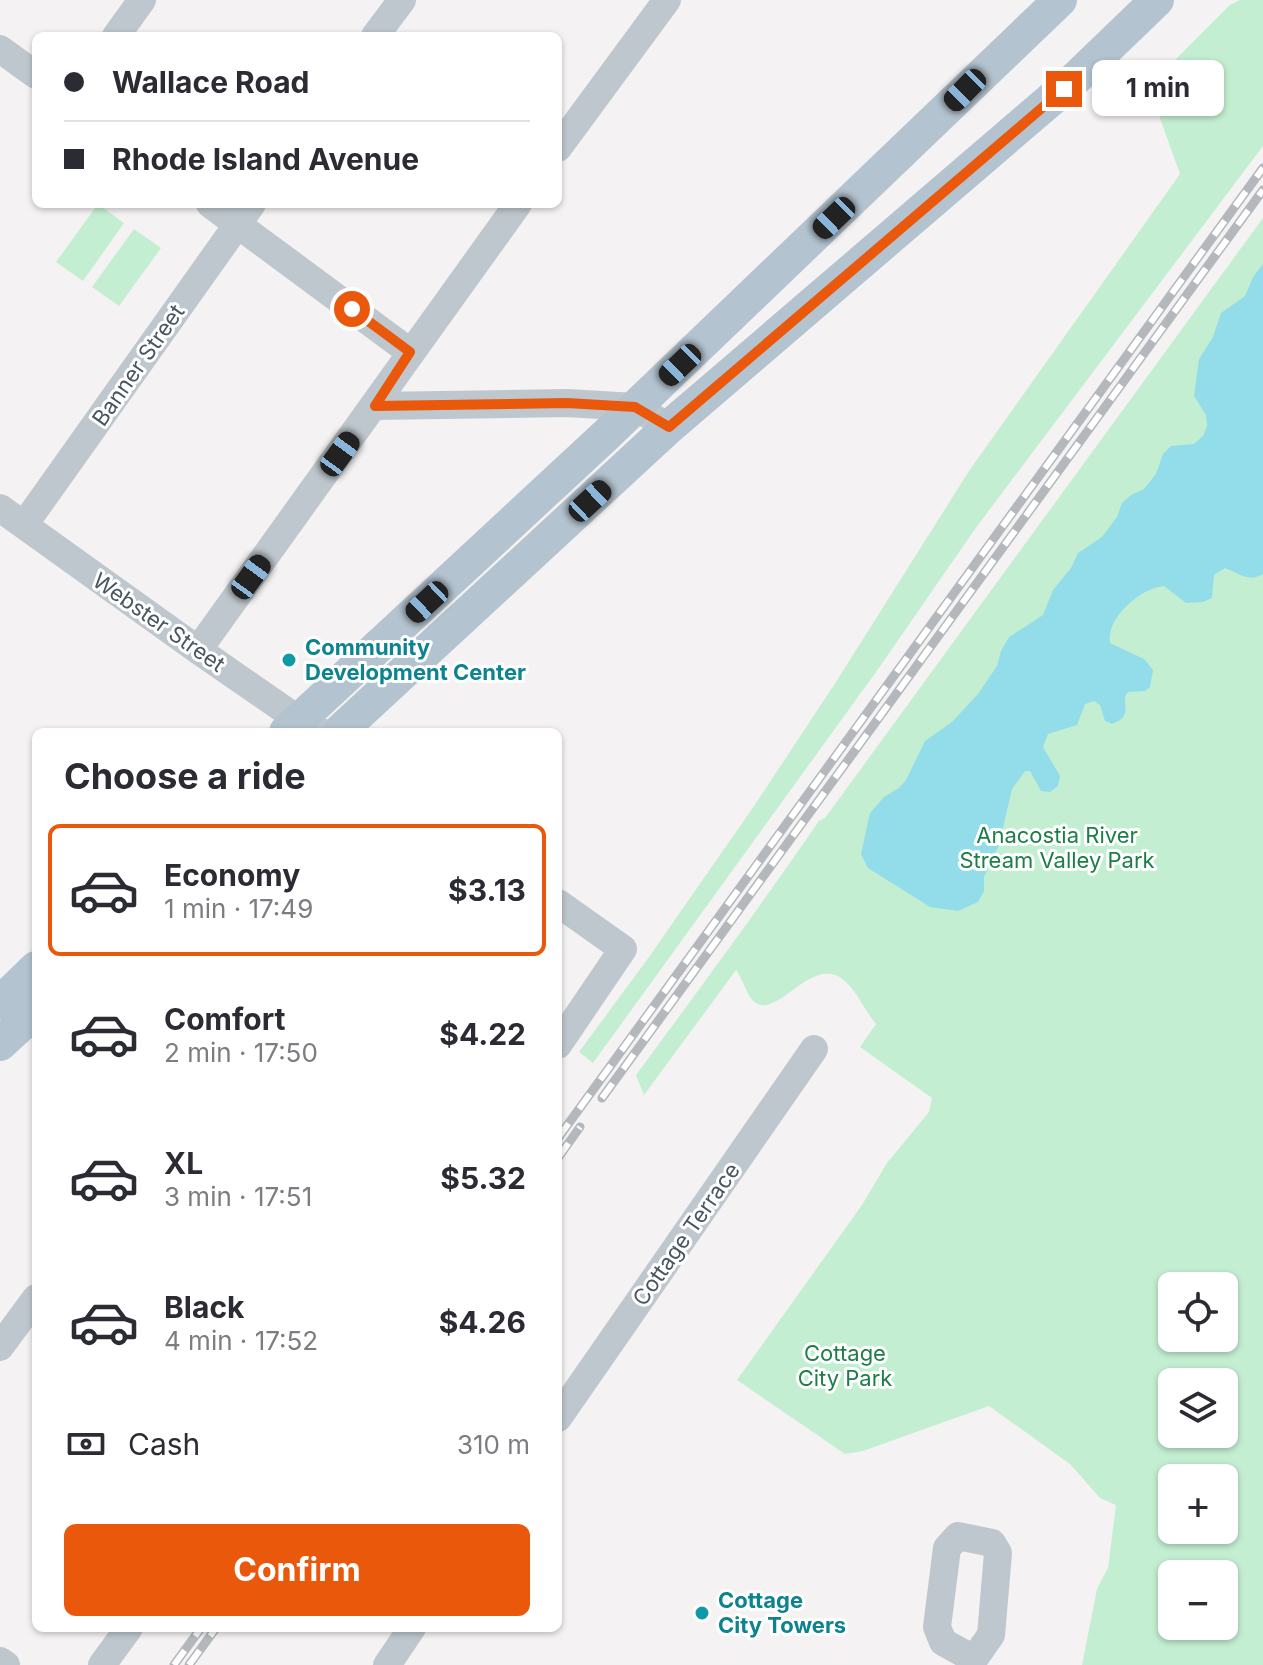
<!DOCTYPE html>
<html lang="en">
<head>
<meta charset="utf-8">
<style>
  :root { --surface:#fff; --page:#f2f2f3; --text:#2b2b33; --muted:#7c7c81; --line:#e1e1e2; --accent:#ea580c }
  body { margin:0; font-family:Inter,sans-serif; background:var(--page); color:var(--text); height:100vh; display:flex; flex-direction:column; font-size:30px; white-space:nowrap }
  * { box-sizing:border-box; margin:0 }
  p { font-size:26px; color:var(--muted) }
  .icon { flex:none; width:44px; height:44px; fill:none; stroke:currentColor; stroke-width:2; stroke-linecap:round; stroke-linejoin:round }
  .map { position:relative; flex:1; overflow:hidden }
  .details { position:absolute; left:32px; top:728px; width:530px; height:904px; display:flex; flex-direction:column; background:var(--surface); border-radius:12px; box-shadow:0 2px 6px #0004 }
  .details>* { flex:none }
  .banner { position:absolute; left:32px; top:32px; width:530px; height:176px; border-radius:12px; box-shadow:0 2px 6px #0004; display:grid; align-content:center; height:176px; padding:0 32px; background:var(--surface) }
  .tools { position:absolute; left:1158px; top:1272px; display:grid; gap:16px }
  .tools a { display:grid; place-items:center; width:80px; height:80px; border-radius:12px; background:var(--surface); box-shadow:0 2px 6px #0004; font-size:40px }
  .end { position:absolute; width:36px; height:36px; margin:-18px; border:10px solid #ea580c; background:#fff; box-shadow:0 0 0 4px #fff }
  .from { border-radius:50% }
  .bubble { position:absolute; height:56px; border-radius:12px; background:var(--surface); box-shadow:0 2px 6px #0004; font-size:26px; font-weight:700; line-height:56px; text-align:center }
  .car { position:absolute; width:24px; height:48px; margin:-24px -12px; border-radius:10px; box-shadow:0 0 6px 2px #0007; background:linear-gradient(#222 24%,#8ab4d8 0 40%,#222 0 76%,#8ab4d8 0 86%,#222 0) }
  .banner b { display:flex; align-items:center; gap:28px; height:76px; font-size:30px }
  .banner b+b { border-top:2px solid var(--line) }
  .banner i { width:20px; height:20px; background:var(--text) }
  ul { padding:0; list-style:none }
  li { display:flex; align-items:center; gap:24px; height:132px; margin:0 16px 12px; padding:0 16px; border:4px solid transparent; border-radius:12px }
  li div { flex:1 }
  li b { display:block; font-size:30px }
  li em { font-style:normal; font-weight:700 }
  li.on { border-color:var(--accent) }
  li>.icon { width:72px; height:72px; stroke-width:1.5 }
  h2 { padding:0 32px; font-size:36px; line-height:96px }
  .pay { display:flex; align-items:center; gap:20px; height:88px; padding:0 32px; font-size:30px }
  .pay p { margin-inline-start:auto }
  .action { display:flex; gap:16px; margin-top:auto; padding:16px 32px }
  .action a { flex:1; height:92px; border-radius:12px; background:var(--accent); color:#fff; font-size:32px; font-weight:700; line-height:92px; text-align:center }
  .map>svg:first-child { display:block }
  .green { fill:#c4eed2; fill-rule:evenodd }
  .water { fill:#93dce9 }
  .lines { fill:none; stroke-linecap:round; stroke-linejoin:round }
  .minor { stroke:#bec7cd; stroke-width:28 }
  .major { stroke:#b3c3cf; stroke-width:34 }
  .rail-casing { stroke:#b4b8bc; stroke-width:9 }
  .rail { stroke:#fff; stroke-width:6; stroke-dasharray:18; stroke-linecap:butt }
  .route { stroke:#ea580c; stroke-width:10 }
  .culture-dot { fill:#0f9aa8; stroke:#fff; stroke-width:3 }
  .labels { text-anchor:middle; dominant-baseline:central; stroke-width:6; stroke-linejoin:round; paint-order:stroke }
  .street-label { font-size:22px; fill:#4a565f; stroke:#fff }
  .culture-label { font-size:22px; font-weight:bold; fill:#0d838f; stroke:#fff; text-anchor:start }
  .park-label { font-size:22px; fill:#1d7e48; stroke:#fff }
</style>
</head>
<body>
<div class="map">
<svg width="1263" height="1665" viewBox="0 0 1263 1665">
  <rect width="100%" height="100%" fill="#f4f2f2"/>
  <!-- green -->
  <path class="green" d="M 1240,0 L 1263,0 L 1263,146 L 975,529 L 876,672 L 593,1063 L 579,1052 L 649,957 L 754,806 L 834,685 L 969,471 L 1180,174 L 1156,107 L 1169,66 L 1230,5 Z
    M 98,204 L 124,223 L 83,281 L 56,262 Z
    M 1263,218 L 1263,1665 L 1082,1665 L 1097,1589 L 1108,1568 L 1116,1505 L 1100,1498 L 1070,1464 L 989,1406 L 863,1451 L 845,1454 L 737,1380 L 862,1205 L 887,1163 L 929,1112 L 932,1098 L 860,1047 L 876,1024 C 865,1011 859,995 847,983 C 811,947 774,1031 750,997 C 745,989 742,978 736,970 L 644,1095 L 636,1075 C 698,991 760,907 819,821 L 825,818 ZM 1172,1286 L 1224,1286 L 1224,1338 L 1172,1338 ZM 1172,1382 L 1224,1382 L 1224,1434 L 1172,1434 ZM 1172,1478 L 1224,1478 L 1224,1530 L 1172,1530 ZM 1172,1574 L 1224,1574 L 1224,1626 L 1172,1626 Z
    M 134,229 L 161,248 L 119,306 L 92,287 Z"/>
  <!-- water -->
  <path class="water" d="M 1263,264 L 1263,574 C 1248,583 1239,573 1225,568 L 1214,575 L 1212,598 L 1203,602 L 1186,603 L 1164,586 C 1141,588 1106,617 1110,643 L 1144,659 L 1153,670 L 1150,687 L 1145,691 L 1128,692 L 1125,696 C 1125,712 1129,717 1112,724 L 1105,721 L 1100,705 L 1094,701 L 1085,704 L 1077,725 L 1048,734 L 1043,747 L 1060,776 L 1058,786 L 1050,792 L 1041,791 L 1030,771 L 1025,771 L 1012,789 L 999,845 L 984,877 L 984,891 L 978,902 L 958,911 L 930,907 L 868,868 L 861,854 L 870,813 L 884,797 L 899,788 L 906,780 L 925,741 L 952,722 L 978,694 L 997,666 L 1001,651 L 1009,637 L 1043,615 L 1053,590 L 1071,568 L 1078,553 L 1102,537 L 1117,517 L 1122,503 L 1131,495 L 1144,489 L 1156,474 L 1163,454 L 1171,446 L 1194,444 L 1203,436 L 1207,426 L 1206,415 L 1194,396 L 1199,359 L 1213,337 L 1221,313 L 1245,296 L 1253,277 Z"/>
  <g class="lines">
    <!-- minor -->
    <path class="minor" d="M 116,36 L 142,0
      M 375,36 L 402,0
      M 0,49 L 36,75
      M 558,148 L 667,0
      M 210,204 L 410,352
      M 375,406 L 567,403 L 635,407 L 669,427
      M 0,508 L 198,650 L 299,720 L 321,732
      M 24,525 L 252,204
      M 198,650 L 518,204
      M 558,903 L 623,949 L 558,1045
      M 0,1347 L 36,1298
      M 558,1418 L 814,1049
      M 0,1661 L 6,1665
      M 102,1665 L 129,1628
      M 387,1665 L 412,1628
      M 973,1665 L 974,1659 L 991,1635 L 998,1553 L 992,1543 L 958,1536 L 947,1548 L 937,1627 L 943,1642 L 974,1659"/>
    <!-- major -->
    <path class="major" d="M 286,732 L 604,437 L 1060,0
      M 339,732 L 669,427 L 1076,78 L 1157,0
      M 0,1003 L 36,968
      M 0,1044 L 36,1011"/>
    <defs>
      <path id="rail" d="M 602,1098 L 1263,190
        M 558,1138 L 1263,168
        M 558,1158 L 580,1127
        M 174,1665 L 201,1628
        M 189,1665 L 216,1628"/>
    </defs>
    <!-- rail casing -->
    <use href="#rail" class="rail-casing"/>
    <!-- rail -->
    <use href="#rail" class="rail"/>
  </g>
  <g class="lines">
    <!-- route -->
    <path class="route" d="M 352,309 L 410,352 L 375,406 L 567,403 L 635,407 L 669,427 L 1064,89"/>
  </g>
  <!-- markers -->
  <g class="culture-dot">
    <circle cx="289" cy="660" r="8"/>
    <circle cx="702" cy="1613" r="8"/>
  </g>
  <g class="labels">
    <!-- street labels -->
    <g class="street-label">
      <text transform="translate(138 365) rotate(-55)">Banner Street</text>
      <text transform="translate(159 622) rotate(35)">Webster Street</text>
      <text transform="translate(686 1234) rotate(-55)">Cottage Terrace</text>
    </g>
    <!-- culture labels -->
    <g class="culture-label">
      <text x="305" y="647">Community<tspan x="305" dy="25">Development Center</tspan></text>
      <text x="718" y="1600">Cottage<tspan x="718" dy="25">City Towers</tspan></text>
    </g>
    <!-- park labels -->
    <g class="park-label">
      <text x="1057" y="835">Anacostia River<tspan x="1057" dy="25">Stream Valley Park</tspan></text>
      <text x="845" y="1353">Cottage<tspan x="845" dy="25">City Park</tspan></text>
    </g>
  </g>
</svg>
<div class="tools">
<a><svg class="icon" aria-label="locate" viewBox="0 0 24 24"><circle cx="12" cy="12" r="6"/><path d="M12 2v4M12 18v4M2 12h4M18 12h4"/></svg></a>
<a><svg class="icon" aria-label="layers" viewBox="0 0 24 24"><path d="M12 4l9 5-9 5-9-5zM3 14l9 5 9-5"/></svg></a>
<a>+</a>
<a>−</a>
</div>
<i class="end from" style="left:352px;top:309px"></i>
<i class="end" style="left:1064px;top:89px"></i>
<div class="bubble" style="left:1092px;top:60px;width:132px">1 min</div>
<i class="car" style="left:965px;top:90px;rotate:225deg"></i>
<i class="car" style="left:834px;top:218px;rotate:226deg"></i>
<i class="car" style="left:680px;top:365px;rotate:226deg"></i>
<i class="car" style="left:340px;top:454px;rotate:36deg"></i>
<i class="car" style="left:590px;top:501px;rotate:47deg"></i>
<i class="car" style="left:251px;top:577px;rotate:36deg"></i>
<i class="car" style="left:427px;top:602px;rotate:227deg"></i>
<div class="banner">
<b><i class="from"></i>Wallace Road</b>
<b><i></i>Rhode Island Avenue</b>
</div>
<section class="details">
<h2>Choose a ride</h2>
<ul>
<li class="on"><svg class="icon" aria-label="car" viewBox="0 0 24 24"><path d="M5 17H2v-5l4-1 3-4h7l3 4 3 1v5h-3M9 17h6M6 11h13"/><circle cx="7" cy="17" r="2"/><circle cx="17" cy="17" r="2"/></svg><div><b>Economy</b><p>1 min · 17:49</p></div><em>$3.13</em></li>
<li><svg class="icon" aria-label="car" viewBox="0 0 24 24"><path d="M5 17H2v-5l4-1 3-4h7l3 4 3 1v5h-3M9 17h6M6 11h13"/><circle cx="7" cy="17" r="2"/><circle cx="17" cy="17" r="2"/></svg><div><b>Comfort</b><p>2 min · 17:50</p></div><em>$4.22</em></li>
<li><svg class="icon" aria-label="car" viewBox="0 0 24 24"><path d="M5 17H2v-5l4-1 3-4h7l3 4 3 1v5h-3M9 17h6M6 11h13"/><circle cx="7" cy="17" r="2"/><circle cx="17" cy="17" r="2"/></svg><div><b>XL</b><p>3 min · 17:51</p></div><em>$5.32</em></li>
<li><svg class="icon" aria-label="car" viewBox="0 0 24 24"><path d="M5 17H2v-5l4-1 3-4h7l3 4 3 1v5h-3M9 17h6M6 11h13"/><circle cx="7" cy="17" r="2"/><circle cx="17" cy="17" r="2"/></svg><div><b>Black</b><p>4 min · 17:52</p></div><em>$4.26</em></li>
</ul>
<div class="pay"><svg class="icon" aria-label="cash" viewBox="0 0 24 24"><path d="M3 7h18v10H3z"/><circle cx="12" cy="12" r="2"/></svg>Cash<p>310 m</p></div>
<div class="action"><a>Confirm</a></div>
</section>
</div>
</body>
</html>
